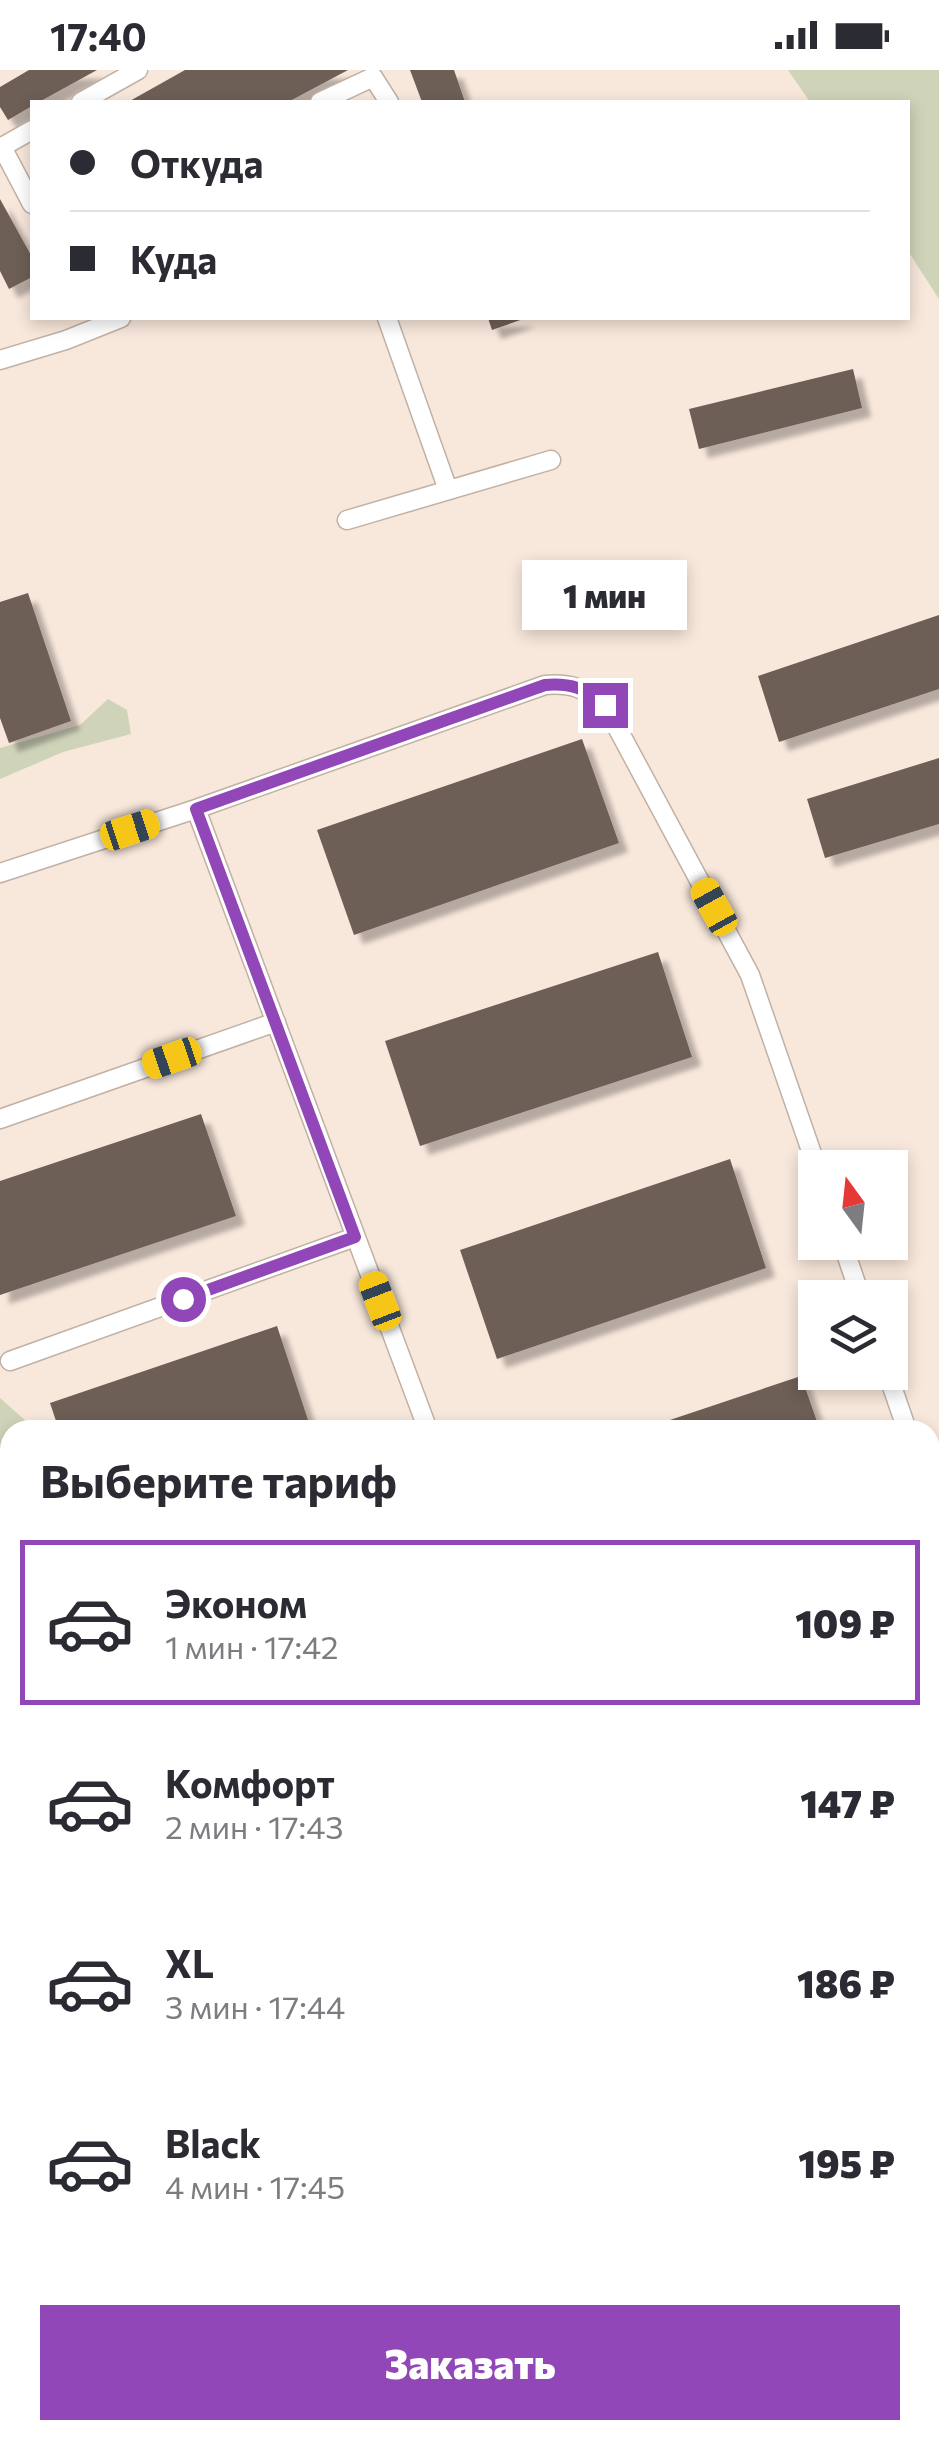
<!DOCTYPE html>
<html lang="ru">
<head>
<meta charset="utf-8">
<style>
  :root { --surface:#fff; --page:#f2f2f3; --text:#2b2b33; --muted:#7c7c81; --line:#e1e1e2; --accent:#9247b9 }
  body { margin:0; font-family:Commissioner,sans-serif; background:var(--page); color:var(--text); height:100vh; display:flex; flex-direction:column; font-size:38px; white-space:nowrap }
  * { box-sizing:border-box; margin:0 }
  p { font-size:32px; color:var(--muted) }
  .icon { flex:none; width:55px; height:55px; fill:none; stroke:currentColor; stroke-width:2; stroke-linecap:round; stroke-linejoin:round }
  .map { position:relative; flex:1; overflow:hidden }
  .drawer { position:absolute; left:0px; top:1350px; width:940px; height:1020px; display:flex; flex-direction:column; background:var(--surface); border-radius:30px 30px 0 0; box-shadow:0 5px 15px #0003 }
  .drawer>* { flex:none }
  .top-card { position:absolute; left:30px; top:30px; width:880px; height:220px; border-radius:0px; box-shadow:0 5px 15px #0003; display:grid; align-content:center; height:220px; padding:0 40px; background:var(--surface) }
  .needle { width:65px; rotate:345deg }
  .fabs { position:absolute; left:798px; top:1080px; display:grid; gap:20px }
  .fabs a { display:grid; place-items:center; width:110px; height:110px; border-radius:0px; background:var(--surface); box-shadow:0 5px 15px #0003; font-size:50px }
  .end { position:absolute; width:45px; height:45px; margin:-22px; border:12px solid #9247b9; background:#fff; box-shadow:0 0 0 5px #fff }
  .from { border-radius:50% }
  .bubble { position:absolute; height:70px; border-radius:0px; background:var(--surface); box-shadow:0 5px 15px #0003; font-size:32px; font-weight:800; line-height:70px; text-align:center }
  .car { position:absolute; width:30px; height:60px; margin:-30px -15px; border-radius:12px; box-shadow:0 0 8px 2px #0007; background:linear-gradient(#f5c518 24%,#345 0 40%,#f5c518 0 76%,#345 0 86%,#f5c518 0) }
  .top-card b { display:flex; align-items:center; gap:35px; height:95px; font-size:38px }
  .top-card b+b { border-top:2px solid var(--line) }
  .top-card i { width:25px; height:25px; background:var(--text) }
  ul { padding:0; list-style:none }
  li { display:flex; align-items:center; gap:30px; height:165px; margin:0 20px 15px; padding:0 20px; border:5px solid transparent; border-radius:0px }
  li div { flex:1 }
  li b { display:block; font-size:38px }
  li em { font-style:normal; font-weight:800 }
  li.on { border-color:var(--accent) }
  li>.icon { width:90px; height:90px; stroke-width:1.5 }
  h2 { padding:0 40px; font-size:45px; line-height:120px }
  .button { display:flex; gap:20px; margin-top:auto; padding:20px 40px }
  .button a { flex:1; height:115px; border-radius:0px; background:var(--accent); color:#fff; font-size:40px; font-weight:800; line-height:115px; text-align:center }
  .status { display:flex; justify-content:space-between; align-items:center; height:70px; padding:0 50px; background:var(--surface); direction:ltr }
  .status svg { height:28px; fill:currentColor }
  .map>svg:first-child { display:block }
  .green { fill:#cfd3b8 }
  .building { fill:#6d5f55; filter:url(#shadow) }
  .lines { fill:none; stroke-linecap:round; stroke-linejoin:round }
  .lane-casing { stroke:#c1b1a5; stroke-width:21 }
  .secondary-casing { stroke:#c1b1a5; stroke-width:49 }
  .lane { stroke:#fff; stroke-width:18 }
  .secondary { stroke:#fff; stroke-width:45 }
  .route { stroke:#9247b9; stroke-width:12 }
</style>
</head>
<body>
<div class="status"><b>17:40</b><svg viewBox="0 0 49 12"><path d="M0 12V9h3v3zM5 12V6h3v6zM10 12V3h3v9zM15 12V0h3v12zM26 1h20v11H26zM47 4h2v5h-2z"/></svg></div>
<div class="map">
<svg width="939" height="2370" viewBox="0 0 939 2370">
  <defs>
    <filter id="shadow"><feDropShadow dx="9" dy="9" stdDeviation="2.5" flood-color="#0004"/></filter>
  </defs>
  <rect width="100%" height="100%" fill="#f8e7db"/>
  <!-- green -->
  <path class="green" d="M 788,0 L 939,0 L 939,229 L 908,181 L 908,32 L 810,32 Z
    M 108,629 L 127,640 L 131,664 L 63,682 L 0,709 L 0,678 L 80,655 Z
    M 0,1328 L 36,1360 L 10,1360 L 10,1586 L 0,1576 Z
    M 416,2360 L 587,2360 L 584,2370 L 421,2370 Z"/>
  <!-- building -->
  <path class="building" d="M 29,0 L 97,0 L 39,32 L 32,32 L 32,36 L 8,50 L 0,37 L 0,17 Z
    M 185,0 L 348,0 L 288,32 L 128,32 Z
    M 410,0 L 454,0 L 465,32 L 422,32 Z
    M 0,129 L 32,187 L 32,207 L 9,219 L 0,201 Z
    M 488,248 L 526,248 L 492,260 Z
    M 853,299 L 862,338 L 699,379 L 689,339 Z
    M 28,523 L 71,651 L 9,673 L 0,648 L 0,532 Z
    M 939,545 L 939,619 L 779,672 L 758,606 Z
    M 582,669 L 619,773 L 354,865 L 317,760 Z
    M 939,688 L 939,754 L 825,788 L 807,729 Z
    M 658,882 L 692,987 L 420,1076 L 385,971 Z
    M 201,1044 L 236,1146 L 0,1225 L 0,1111 Z
    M 730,1089 L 766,1198 L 497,1289 L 460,1180 Z
    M 277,1256 L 311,1359 L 59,1360 L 50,1333 Z
    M 801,1306 L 820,1360 L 643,1360 L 643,1359 Z
    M 0,2324 L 10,2337 L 10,2360 L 21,2360 L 7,2370 L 0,2370 Z
    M 693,2360 L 806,2360 L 809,2370 L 696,2370 Z"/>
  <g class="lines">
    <defs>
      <path id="lane" d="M 81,32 L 138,0
        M 320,32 L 373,7 L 389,32
        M 2,77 L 32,134
        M 0,78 L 32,60
        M 387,248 L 448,420
        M 0,290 L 66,270 L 121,248
        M 347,450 L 551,390
        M 196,739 L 428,1360
        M 0,803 L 196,739 L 545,615 C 571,613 585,618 605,635 L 750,905 L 817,1098
        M 0,1049 L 276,952
        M 842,1172 L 861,1228
        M 10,1291 L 355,1167
        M 887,1302 L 907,1360
        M 930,1426 L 939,1452
        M 930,1590 L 939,1587
        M 930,1779 L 939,1807
        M 624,2360 L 627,2370"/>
      <path id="secondary" d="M 0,1964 L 10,1983
        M 212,2360 L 217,2370"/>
    </defs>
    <!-- lane casing -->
    <use href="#lane" class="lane-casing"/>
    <!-- secondary casing -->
    <use href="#secondary" class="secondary-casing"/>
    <!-- lane -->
    <use href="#lane" class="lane"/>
    <!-- secondary -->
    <use href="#secondary" class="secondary"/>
  </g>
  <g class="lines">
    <!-- route -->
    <path class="route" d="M 183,1229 L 355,1167 L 196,739 L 545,615 C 571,613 585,618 605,635"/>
  </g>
</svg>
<div class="fabs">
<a><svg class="needle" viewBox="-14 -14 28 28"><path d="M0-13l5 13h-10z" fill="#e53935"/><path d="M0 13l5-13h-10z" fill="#7c7c81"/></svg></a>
<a><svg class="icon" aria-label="layers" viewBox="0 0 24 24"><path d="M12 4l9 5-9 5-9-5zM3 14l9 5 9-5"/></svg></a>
</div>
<i class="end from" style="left:183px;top:1229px"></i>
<i class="end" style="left:605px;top:635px"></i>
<div class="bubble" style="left:522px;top:490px;width:165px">1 мин</div>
<i class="car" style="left:130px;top:760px;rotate:72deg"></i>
<i class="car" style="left:714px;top:837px;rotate:331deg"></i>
<i class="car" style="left:172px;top:988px;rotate:251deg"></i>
<i class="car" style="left:380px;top:1231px;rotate:339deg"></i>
<div class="top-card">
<b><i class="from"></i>Откуда</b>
<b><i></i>Куда</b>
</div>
<section class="drawer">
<h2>Выберите тариф</h2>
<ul>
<li class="on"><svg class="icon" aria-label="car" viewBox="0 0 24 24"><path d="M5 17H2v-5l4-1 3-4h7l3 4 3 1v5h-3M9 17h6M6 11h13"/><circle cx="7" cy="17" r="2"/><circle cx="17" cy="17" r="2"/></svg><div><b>Эконом</b><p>1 мин · 17:42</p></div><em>109 ₽</em></li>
<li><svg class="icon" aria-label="car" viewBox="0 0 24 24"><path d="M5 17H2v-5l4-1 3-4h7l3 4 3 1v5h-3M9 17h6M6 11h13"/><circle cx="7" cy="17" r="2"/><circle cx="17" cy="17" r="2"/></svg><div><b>Комфорт</b><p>2 мин · 17:43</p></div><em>147 ₽</em></li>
<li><svg class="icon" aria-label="car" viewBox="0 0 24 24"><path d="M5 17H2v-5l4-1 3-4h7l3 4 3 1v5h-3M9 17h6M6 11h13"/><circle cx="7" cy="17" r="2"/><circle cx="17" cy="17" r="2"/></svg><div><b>XL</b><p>3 мин · 17:44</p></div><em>186 ₽</em></li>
<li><svg class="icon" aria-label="car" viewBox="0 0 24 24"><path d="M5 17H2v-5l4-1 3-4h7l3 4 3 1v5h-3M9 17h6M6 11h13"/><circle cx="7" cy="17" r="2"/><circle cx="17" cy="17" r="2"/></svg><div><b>Black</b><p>4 мин · 17:45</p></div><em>195 ₽</em></li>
</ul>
<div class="button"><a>Заказать</a></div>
</section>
</div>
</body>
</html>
